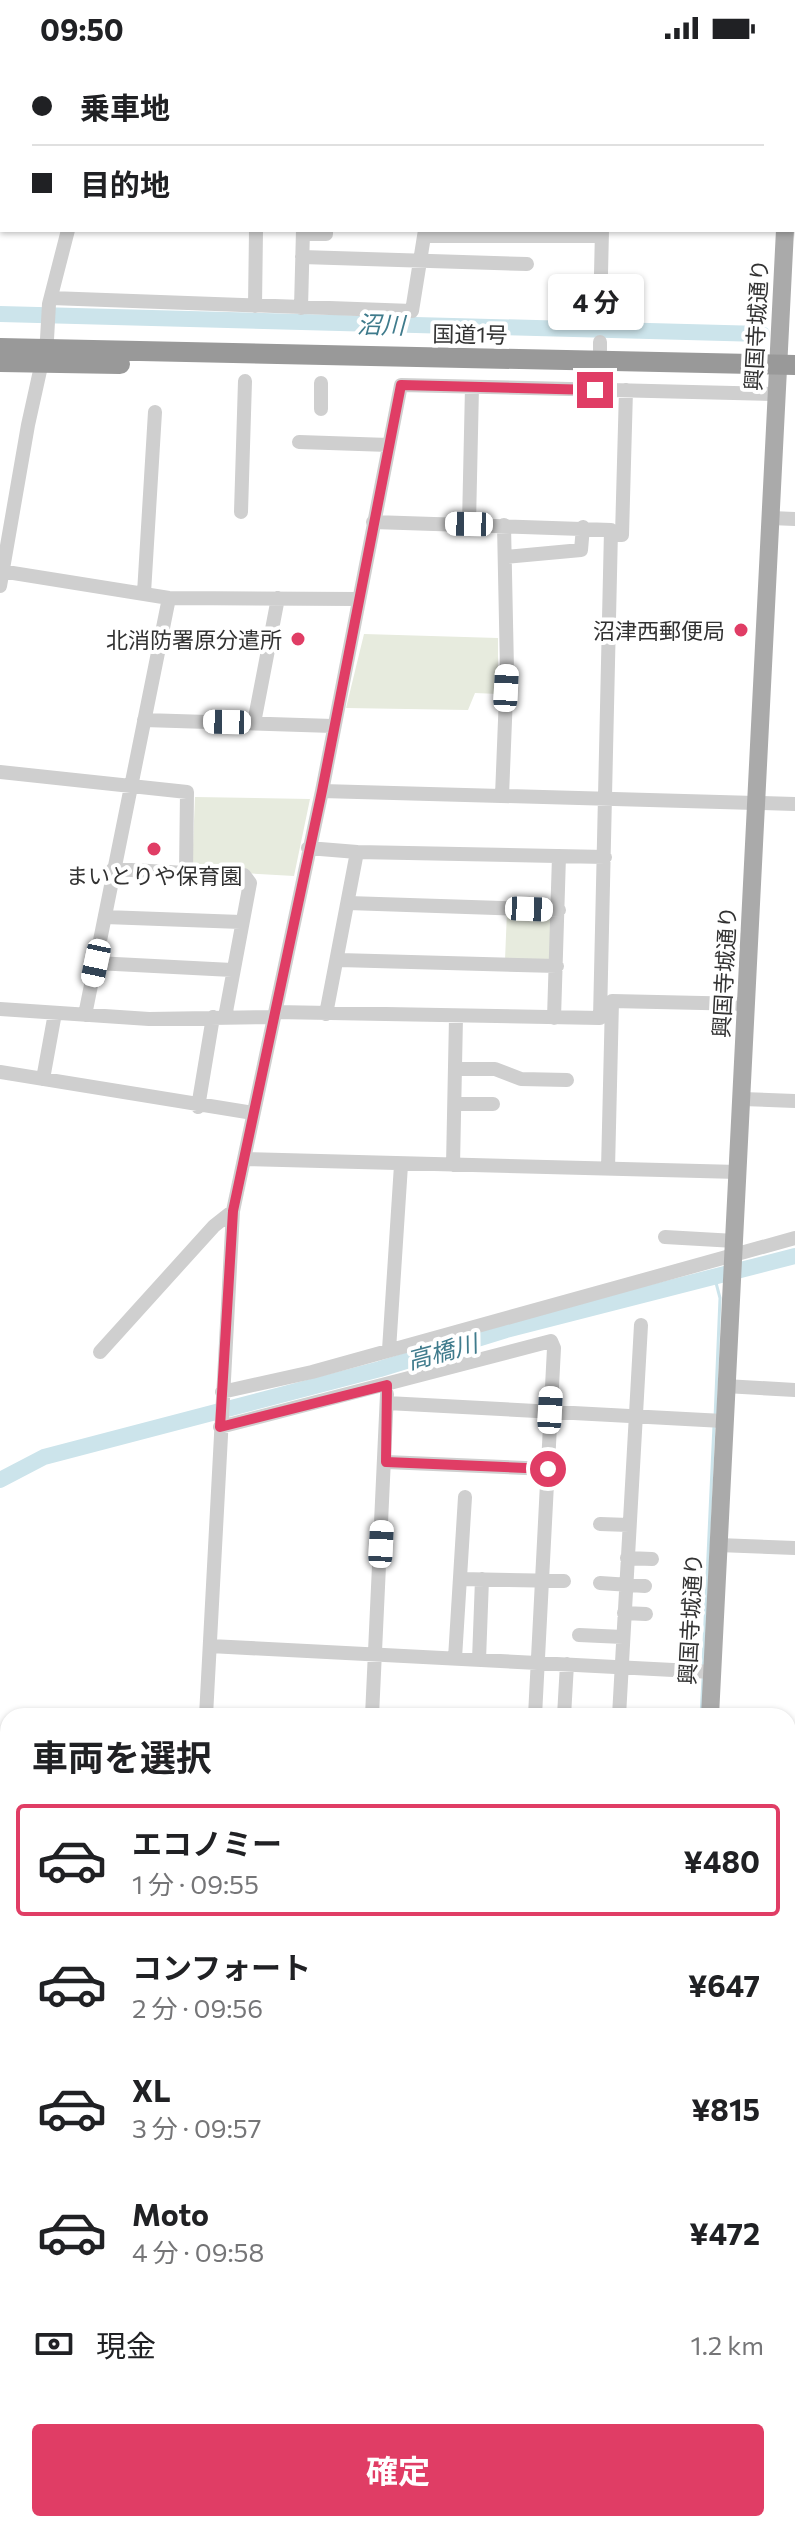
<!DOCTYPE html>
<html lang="ja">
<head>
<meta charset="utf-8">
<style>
  :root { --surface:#fff; --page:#f6f6f6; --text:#202124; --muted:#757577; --line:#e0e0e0; --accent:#e03d65 }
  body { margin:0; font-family:Commissioner,"Noto Sans JP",sans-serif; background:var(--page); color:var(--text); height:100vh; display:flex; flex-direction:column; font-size:30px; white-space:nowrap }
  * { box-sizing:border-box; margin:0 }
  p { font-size:26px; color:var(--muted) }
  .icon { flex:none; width:44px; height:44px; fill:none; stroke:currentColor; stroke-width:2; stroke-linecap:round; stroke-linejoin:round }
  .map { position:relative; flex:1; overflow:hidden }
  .details { position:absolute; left:0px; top:1652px; width:796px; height:824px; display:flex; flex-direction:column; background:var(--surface); border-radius:24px 24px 0 0; box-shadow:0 2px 6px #0004 }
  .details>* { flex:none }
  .guide { position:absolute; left:0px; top:0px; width:796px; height:176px; box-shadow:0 2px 6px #0004; display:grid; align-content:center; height:176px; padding:0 32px; background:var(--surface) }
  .end { position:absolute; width:36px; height:36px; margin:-18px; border:10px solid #e03d65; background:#fff; box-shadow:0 0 0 4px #fff }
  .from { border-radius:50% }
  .bubble { position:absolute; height:56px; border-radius:8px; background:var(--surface); box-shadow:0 2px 6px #0004; font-size:26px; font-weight:700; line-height:56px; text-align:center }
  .car { position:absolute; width:24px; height:48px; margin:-24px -12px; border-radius:10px; box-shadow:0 0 6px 2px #0007; background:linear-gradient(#fff 24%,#345 0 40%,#fff 0 76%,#345 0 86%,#fff 0) }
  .guide b { display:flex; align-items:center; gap:28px; height:76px; font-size:30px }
  .guide b+b { border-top:2px solid var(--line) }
  .guide i { width:20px; height:20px; background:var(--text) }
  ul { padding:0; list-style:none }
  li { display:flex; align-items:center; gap:24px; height:112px; margin:0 16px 12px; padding:0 16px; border:4px solid transparent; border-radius:8px }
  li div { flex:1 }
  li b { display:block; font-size:30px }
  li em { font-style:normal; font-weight:700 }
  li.active { border-color:var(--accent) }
  li>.icon { width:72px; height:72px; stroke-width:1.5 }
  h2 { padding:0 32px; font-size:36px; line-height:96px }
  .pay { display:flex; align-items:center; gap:20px; height:88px; padding:0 32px; font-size:30px }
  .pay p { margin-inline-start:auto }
  .action { display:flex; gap:16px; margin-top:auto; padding:16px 32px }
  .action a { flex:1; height:92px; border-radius:8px; background:var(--accent); color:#fff; font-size:32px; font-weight:700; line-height:92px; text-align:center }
  .status { display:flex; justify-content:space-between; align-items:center; height:56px; padding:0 40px; background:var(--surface); direction:ltr }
  .status svg { height:22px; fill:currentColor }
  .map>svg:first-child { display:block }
  .grass { fill:url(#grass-dots) }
  .green { fill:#e7ebde }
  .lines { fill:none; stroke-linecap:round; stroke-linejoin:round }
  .stream { stroke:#cce4eb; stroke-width:3 }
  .river { stroke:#cce4eb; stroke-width:16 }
  .minor { stroke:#cfcfcf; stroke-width:14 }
  .major { stroke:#aaa; stroke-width:18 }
  .highway { stroke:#999; stroke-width:20 }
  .route { stroke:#e03d65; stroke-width:10 }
  .poi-dot { fill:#e03d65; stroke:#fff; stroke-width:3 }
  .labels { text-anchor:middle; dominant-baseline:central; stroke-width:8; stroke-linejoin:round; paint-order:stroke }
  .street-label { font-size:22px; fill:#323232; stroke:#fff }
  .poi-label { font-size:22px; fill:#323232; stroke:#fff; text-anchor:end }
  .water-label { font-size:24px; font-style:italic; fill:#3f7b8c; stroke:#fff }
</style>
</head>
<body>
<div class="status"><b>09:50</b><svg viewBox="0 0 49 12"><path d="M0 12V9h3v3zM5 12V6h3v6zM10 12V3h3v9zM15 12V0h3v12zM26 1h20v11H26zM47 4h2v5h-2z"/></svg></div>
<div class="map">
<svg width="795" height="2476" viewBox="0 0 795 2476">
  <defs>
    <pattern id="grass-dots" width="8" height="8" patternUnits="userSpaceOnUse" patternTransform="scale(2)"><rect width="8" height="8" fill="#e7ebde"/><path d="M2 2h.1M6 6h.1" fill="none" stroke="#c7cabf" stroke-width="1.8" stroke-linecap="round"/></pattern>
  </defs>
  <rect width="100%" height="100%" fill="#fff"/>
  <!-- grass -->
  <path class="grass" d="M 641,2468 L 713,2468 L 717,2476 L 644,2476 Z"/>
  <!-- green -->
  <path class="green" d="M 364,578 L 498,582 L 498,638 L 475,637 L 468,654 L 346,652 Z
    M 195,741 L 310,743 L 294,820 L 192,814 Z
    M 507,855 L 553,856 L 550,905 L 505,904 Z"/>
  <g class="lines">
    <!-- stream -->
    <path class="stream" d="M 715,1362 L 720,1242 L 715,1223
      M 703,1609 L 714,1369
      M 701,1660 L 703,1622"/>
    <!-- river -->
    <path class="river" d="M 0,258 L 762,278
      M 0,1424 L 44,1401 L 380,1313 L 506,1274 L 795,1200"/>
    <!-- minor -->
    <path class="minor" d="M 109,2 L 110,0
      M 211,2 L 211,0
      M 308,2 L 308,0
      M 451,2 L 451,0
      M 606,2 L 606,0
      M 303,178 L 326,178 L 326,174
      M 424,180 L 602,180
      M 302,201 L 527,208
      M 51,242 L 412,255 L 425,174
      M 255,250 L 256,174
      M 301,252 L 303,174
      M 600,262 L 602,174
      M 600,294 L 600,286
      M 321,353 L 321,327
      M 299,386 L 389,389
      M 241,456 L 245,325
      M 771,462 L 795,463
      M 469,468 L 472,331
      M 613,479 L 622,479 L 626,334
      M 505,501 L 581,494 L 583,471
      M 0,515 L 169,542 L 358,543
      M 0,530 L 28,369 L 47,283 L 49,248 L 68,174
      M 144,537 L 155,356
      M 144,664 L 333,670
      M 254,667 L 278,542
      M 0,716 L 187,736 L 186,817 L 244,819 L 250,827 L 225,961
      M 322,735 L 795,748
      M 502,740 L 507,614 L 504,469
      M 308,792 L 357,796
      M 113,813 L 186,817
      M 348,847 L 559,854
      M 105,861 L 241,866
      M 339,904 L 557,910
      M 96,907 L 232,914
      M 0,953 L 149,963 L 274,961
      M 275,956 L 600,962 L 611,474 L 373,466
      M 326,958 L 357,796 L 605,801
      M 85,959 L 169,542
      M 554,962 L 559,800
      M 456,1013 L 495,1013 L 521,1023 L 567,1024
      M 0,1016 L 253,1057
      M 43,1023 L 55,957
      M 742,1043 L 795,1045
      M 455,1048 L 493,1048
      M 198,1051 L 213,961
      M 244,1103 L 738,1116
      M 453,1109 L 456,961
      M 608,1113 L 612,945 L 747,948
      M 665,1181 L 735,1185
      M 389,1294 L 401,1109
      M 100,1296 L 214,1170 L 233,1155
      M 725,1330 L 795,1334
      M 222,1336 L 312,1316 L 795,1182
      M 387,1347 L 723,1365
      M 220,1371 L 551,1285 L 554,1292 L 535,1660
      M 386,1406 L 548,1413
      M 600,1468 L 629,1469
      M 718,1489 L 795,1492
      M 627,1502 L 652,1503
      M 460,1523 L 564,1525
      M 600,1527 L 645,1530
      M 624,1557 L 646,1558
      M 579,1579 L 623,1581
      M 210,1590 L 712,1616
      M 455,1602 L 465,1441
      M 479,1604 L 482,1523
      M 206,1660 L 233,1155 L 322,735 L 401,329 L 776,338
      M 372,1660 L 387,1338
      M 564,1660 L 567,1608
      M 619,1660 L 641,1269
      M 788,1800 L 795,1799
      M 0,1884 L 8,1884
      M 788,1973 L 795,1973
      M 788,2090 L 795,2088
      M 788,2150 L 795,2151
      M 0,2261 L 8,2262
      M 795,2309 L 792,2344 L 795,2367
      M 0,2329 L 8,2326
      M 0,2416 L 8,2415
      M 78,2468 L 79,2476
      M 206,2468 L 206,2476
      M 263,2476 L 264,2468
      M 381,2476 L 382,2468"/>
    <!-- major -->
    <path class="major" d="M 794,3 L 794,0
      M 710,1660 L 785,174
      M 0,2158 L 8,2159
      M 788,2216 L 795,2218"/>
    <!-- highway -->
    <path class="highway" d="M 0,292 L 795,309
      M 0,306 L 120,308"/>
  </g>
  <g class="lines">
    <!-- route -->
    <path class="route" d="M 548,1413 L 386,1406 L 387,1329 L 220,1371 L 233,1155 L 322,735 L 401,329 L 595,334"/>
  </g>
  <!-- markers -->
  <g class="poi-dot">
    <circle cx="741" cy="574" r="8"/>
    <circle cx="298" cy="583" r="8"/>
    <circle cx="154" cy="793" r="8"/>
  </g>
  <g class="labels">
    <!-- street labels -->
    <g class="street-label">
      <text transform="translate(756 269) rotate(-87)">興国寺城通り</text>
      <text transform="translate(470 278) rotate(1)">国道1号</text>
      <text transform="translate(724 916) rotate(-87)">興国寺城通り</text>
      <text transform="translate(690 1563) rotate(-87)">興国寺城通り</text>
    </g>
    <!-- poi labels -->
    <g class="poi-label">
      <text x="725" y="574">沼津西郵便局</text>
      <text x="282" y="583">北消防署原分遣所</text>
      <text x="154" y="819" text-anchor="middle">まいとりや保育園</text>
    </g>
    <!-- water labels -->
    <g class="water-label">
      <text transform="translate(381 268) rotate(1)">沼川</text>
      <text transform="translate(442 1295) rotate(-15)">高橋川</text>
    </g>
  </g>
</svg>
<i class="end from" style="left:548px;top:1413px"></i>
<i class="end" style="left:595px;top:334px"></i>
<div class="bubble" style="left:548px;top:218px;width:96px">4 分</div>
<i class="car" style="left:469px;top:468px;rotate:271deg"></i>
<i class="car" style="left:506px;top:632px;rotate:3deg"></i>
<i class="car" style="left:227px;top:666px;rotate:271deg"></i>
<i class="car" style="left:529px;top:853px;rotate:92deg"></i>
<i class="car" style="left:96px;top:907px;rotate:192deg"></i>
<i class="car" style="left:550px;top:1354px;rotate:3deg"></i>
<i class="car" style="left:381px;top:1488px;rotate:3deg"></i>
<div class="guide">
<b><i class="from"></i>乗車地</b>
<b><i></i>目的地</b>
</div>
<section class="details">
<h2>車両を選択</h2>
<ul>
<li class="active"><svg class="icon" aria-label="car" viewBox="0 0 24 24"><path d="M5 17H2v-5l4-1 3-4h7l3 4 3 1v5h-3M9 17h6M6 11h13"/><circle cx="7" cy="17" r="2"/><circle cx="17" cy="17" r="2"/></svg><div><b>エコノミー</b><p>1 分 · 09:55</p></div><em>¥480</em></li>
<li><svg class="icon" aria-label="car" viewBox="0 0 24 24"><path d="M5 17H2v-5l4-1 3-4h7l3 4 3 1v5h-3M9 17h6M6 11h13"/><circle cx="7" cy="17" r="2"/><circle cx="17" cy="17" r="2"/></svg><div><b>コンフォート</b><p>2 分 · 09:56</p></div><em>¥647</em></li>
<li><svg class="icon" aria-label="car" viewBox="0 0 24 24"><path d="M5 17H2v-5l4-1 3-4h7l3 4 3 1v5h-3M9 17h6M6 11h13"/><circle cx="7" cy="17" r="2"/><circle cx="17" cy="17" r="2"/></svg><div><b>XL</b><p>3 分 · 09:57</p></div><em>¥815</em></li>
<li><svg class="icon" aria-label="car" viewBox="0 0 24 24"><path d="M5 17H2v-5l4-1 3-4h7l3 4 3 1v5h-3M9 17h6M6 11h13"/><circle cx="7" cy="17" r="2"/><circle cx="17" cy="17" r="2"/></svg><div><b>Moto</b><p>4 分 · 09:58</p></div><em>¥472</em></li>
</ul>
<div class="pay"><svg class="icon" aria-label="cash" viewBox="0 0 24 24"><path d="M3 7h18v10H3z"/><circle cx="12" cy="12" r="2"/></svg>現金<p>1.2 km</p></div>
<div class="action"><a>確定</a></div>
</section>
</div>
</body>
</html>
